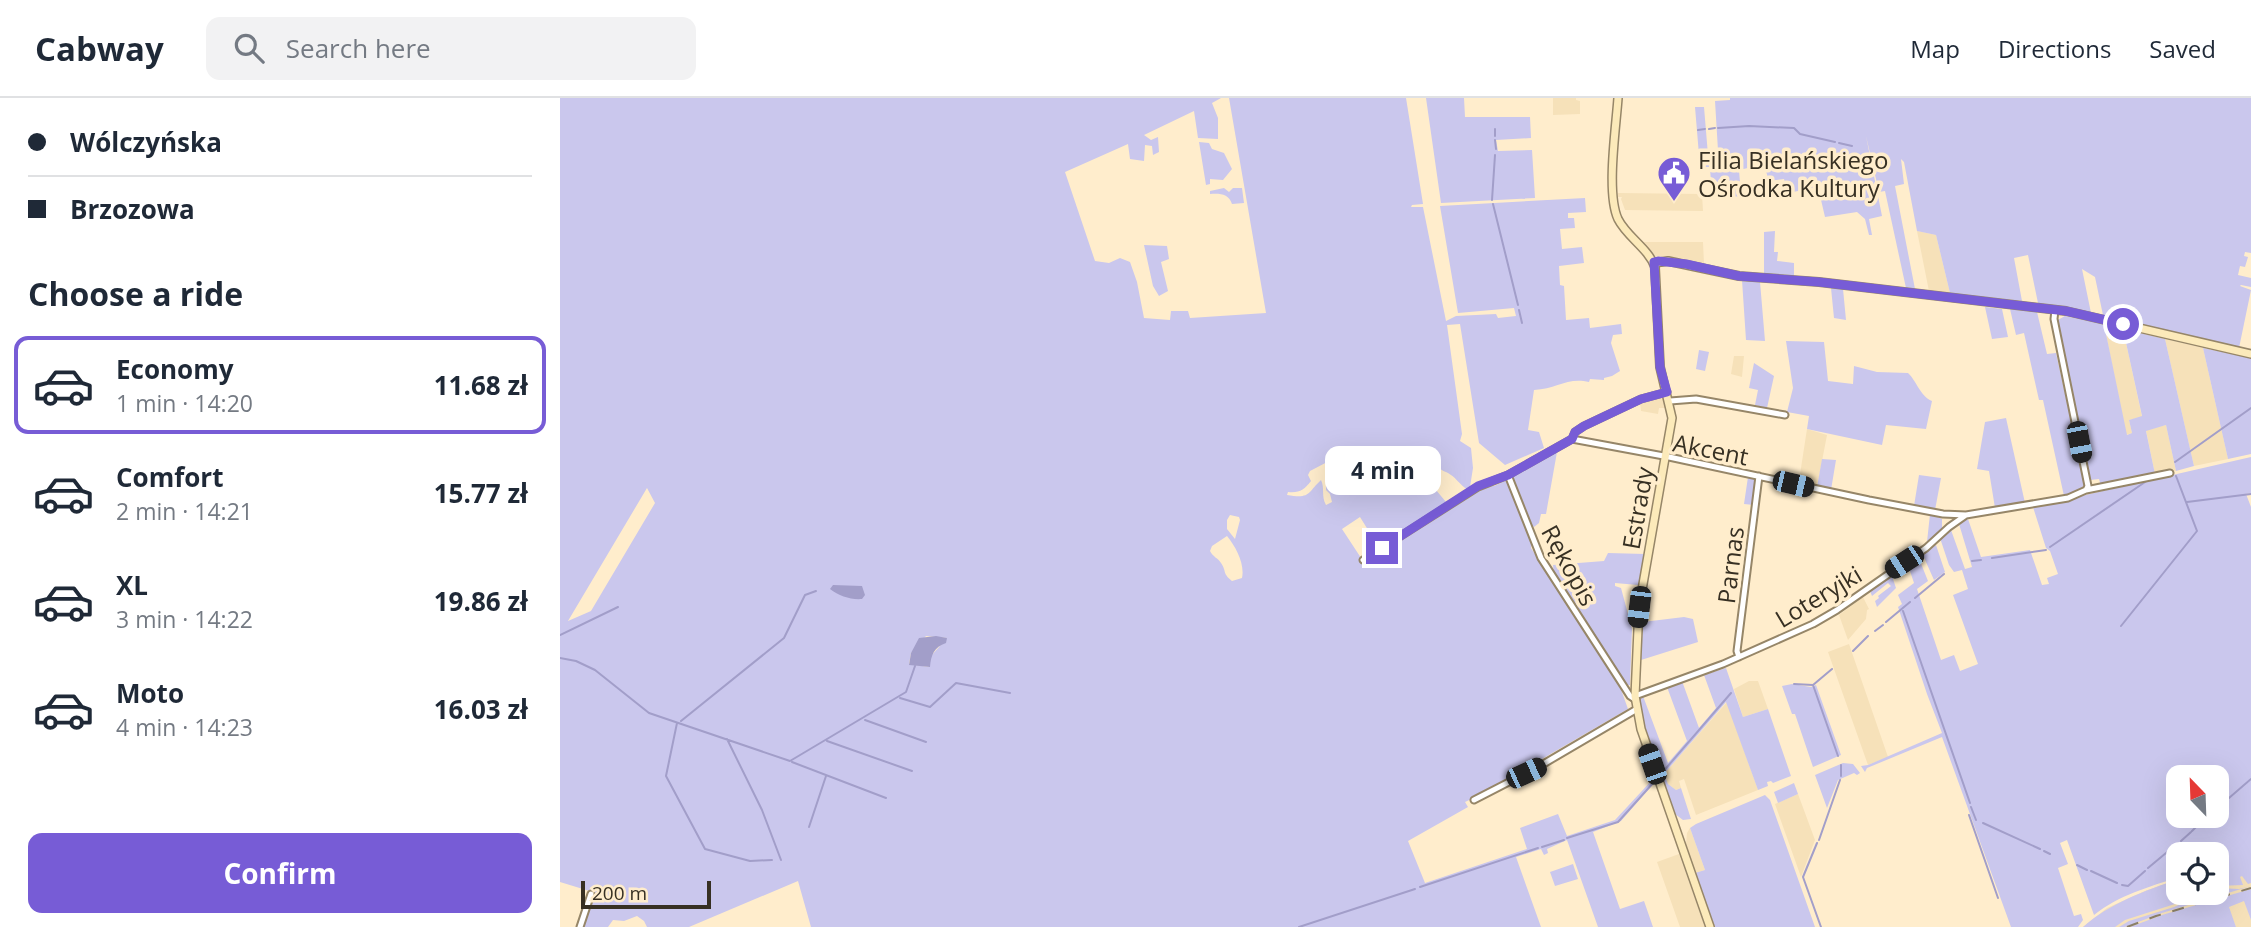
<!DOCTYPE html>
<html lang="en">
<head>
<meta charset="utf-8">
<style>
  :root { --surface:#fff; --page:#f2f2f3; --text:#1f2937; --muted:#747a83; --line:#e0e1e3; --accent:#775cd6 }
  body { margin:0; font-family:"Open Sans",sans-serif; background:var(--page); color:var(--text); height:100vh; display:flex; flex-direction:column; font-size:26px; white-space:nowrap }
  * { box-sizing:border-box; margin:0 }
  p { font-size:23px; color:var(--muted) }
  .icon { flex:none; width:38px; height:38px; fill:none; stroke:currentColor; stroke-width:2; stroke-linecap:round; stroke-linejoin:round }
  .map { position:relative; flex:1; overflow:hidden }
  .sheet { display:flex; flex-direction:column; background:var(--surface); width:560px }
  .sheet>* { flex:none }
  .guide { display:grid; align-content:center; height:154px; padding:0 28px; background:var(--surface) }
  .needle { width:46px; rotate:337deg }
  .buttons { position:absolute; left:1606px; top:667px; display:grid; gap:14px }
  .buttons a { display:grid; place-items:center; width:63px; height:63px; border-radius:14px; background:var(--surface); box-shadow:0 7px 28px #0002; font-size:35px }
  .scale { position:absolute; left:21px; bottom:18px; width:130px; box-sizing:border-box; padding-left:7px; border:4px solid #373023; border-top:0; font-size:19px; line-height:24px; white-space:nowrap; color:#373023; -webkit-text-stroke:5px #ffedcc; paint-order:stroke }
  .end { position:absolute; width:32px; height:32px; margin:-16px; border:9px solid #775cd6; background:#fff; box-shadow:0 0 0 4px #fff }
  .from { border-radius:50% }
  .bubble { position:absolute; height:49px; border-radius:14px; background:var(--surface); box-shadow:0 7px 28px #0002; font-size:23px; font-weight:700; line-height:49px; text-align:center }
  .car { position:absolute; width:21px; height:42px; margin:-21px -10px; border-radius:9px; box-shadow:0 0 5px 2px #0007; background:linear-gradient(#222 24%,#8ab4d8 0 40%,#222 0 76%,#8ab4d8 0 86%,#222 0) }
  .guide b { display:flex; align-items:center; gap:24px; height:66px; font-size:26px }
  .guide b+b { border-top:2px solid var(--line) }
  .guide i { width:18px; height:18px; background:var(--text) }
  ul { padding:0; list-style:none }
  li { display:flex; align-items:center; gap:21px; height:98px; margin:0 14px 10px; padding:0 14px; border:4px solid transparent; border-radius:14px }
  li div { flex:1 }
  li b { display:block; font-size:26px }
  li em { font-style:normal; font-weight:700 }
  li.active { border-color:var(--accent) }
  li>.icon { width:63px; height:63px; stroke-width:1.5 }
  h2 { padding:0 28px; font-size:32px; line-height:84px }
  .action { display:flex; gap:14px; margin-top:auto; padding:14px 28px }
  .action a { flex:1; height:80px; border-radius:14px; background:var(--accent); color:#fff; font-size:28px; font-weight:700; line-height:80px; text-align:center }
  header { display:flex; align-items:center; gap:42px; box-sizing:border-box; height:98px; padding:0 35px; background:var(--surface); border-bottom:2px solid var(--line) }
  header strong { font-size:33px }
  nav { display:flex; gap:38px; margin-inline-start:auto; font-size:24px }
  .search { width:490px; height:63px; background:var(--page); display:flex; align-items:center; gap:18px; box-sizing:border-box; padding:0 24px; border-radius:14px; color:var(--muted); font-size:26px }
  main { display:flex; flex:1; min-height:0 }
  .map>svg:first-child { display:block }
  .built { fill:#f6e1b9 }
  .green { fill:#cac7ed; fill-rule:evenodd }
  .water { fill:#a29ec9 }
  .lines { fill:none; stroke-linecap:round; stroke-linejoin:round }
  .stream { stroke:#a29ec9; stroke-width:2 }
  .street-casing { stroke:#968668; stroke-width:9 }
  .secondary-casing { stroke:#968668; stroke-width:10 }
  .street { stroke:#fff; stroke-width:5 }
  .secondary { stroke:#fceaba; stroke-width:7 }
  .rail { stroke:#8a7f69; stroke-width:2; stroke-dasharray:12 12; stroke-linecap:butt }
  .route { stroke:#775cd6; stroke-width:9 }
  .labels { text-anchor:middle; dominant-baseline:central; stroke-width:7; stroke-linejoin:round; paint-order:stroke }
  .poi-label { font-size:24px; fill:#373023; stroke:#ffedcc; text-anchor:start }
  .street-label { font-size:24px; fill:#373023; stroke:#ffedcc }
</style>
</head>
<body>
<header>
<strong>Cabway</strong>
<div class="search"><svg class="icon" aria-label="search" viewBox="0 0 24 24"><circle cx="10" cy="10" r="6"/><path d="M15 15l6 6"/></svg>Search here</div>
<nav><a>Map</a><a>Directions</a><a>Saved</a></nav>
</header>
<main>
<section class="sheet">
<div class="guide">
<b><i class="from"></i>Wólczyńska</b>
<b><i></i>Brzozowa</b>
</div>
<h2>Choose a ride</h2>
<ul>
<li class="active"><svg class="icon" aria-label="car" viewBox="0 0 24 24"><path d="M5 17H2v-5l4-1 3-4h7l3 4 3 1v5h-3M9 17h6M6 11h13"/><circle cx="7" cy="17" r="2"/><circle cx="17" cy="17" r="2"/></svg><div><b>Economy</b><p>1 min · 14:20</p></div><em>11.68 zł</em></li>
<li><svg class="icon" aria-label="car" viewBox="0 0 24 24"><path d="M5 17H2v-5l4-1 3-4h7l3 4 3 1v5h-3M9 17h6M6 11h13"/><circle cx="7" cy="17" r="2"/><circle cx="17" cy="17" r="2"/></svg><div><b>Comfort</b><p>2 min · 14:21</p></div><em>15.77 zł</em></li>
<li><svg class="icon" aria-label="car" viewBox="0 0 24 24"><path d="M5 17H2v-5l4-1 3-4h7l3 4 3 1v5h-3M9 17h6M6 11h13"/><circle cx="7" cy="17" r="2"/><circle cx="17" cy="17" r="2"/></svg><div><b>XL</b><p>3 min · 14:22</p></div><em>19.86 zł</em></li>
<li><svg class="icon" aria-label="car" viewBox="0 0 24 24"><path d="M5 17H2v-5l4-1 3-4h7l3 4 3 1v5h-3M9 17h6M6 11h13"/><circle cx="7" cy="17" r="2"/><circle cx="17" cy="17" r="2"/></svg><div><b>Moto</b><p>4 min · 14:23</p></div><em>16.03 zł</em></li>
</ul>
<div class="action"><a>Confirm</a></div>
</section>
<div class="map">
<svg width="1691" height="829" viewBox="0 0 1691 829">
  <rect width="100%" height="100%" fill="#ffedcc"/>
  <!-- built -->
  <path class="built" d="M 993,0 L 1016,0 L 1016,2 L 1020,3 L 1020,16 L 993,17 Z
    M 1058,95 L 1142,96 L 1143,113 L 1065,112 L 1061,101 L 1062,99 L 1058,99 Z
    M 1357,133 L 1376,137 L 1390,195 L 1369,193 Z
    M 1080,144 L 1143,144 L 1144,166 L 1121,160 L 1094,158 Z
    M 1544,226 L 1563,231 L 1582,319 L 1569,322 L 1572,335 L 1566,337 Z
    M 1605,241 L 1643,250 L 1668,361 L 1634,368 Z
    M 1174,258 L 1184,258 L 1182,279 L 1171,276 Z
    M 1104,300 L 1108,310 L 1099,310 L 1098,316 L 1081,313 L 1080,304 Z
    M 1606,327 L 1616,373 L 1595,376 L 1586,332 Z
    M 1247,331 L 1267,337 L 1257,389 L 1239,383 Z
    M 1303,499 L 1309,511 L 1307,512 L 1306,521 L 1288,542 L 1279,517 Z
    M 1289,546 L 1328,659 L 1308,667 L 1268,554 Z
    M 1189,583 L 1198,583 L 1208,611 L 1183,619 L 1174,591 Z
    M 1167,604 L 1198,692 L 1136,717 L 1124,681 L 1119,683 L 1121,690 L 1116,692 L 1108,686 L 1104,676 Z
    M 1238,696 L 1255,742 L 1241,779 L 1215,706 Z
    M 1130,730 L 1145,772 L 1135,775 L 1126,746 L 1127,735 Z
    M 1119,756 L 1145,829 L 1120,829 L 1097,764 Z
    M 1691,775 L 1691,801 L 1685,803 L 1691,822 L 1691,829 L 1676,829 L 1668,809 L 1611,829 L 1523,829 L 1547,810 L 1585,793 L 1619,781 L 1619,794 L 1657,794 L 1657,776 Z"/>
  <!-- green -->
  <path class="green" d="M 0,0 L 661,0 L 652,5 L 658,20 L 658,41 L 638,40 L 634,13 L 584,37 L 591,42 L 598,39 L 599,54 L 593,57 L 592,48 L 585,47 L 584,63 L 570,61 L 568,46 L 505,74 L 535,163 L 549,165 L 560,160 L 570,164 L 577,184 L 584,220 L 610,222 L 611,213 L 628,213 L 630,220 L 706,215 L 669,0 L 846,0 L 863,106 L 852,107 L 851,109 L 863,109 L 886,223 L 896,218 L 936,216 L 938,220 L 956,218 L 954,210 L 898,215 L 880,108 L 1025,100 L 1026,114 L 1008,115 L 1008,120 L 1014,120 L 1015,130 L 1000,131 L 1002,151 L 1022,149 L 1024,165 L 999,168 L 1000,187 L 1004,188 L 1006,222 L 1029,220 L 1030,230 L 1061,226 L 1062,236 L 1053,237 L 1051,245 L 1060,273 L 1052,278 L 1044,280 L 1044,282 L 1030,281 L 1029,284 C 1007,279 997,291 974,292 L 968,332 L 979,334 L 984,350 L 945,367 L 919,345 L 900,226 L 887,227 L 902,336 L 900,343 L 911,350 L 913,370 L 910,389 L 907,391 C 900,387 897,381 891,377 C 886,373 883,374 878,369 L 867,376 L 871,386 L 886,404 L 818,448 L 800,419 L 782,431 L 805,466 L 930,386 L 934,388 L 947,382 L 951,389 L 972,444 L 971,450 L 1058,583 L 1068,611 L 920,697 L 905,704 L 908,709 L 848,743 L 865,785 L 967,751 L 960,730 L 998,716 L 1007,738 L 1055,722 L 1093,681 L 1094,685 L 1061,723 L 1033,734 L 1060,811 L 1084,803 L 1093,829 L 1038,829 L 1007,742 L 987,751 L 988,755 L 984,757 L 981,751 L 956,759 L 981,829 L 251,829 L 238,783 L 129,829 L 87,829 L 84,823 L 77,818 L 64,823 L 53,822 L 48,829 L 23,829 L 36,795 L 0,784 ZM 773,361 L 777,364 L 766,384 L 766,392 L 770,396 L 772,404 L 766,407 C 761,398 765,390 761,382 C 747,395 751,401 727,397 L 728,394 C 740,395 744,392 751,383 L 748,377 L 750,373 ZM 87,390 L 95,405 L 31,513 L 8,523 ZM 670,417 L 679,419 L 680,422 L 675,441 L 667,431 L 667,422 ZM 667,438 C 676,449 685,466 682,480 L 672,483 C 662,475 667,474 661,465 C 658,460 653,459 650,453 L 652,448 ZM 366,538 L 387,540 L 371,558 L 369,569 L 349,566 L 351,555 Z
    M 866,0 L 904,0 L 905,19 L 970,19 L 971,40 L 936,42 L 938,53 L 972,52 L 975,100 L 881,105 Z
    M 1170,0 L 1691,0 L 1691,155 L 1685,154 L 1684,158 L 1688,159 L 1685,169 L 1680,168 L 1678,177 L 1691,180 L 1691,189 L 1681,187 L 1680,188 L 1691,192 L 1679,250 L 1543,217 L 1535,179 L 1522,171 L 1531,215 L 1478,205 L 1468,157 L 1454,160 L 1462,203 L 1390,195 L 1376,137 L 1357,133 L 1344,64 L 1341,61 L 1344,86 L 1335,88 L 1355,191 L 1346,190 L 1325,93 L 1319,94 L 1306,38 L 1322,118 L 1309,121 L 1312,137 L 1309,137 L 1305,121 L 1297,114 L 1265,119 L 1258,89 L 1228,95 L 1224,81 L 1209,83 L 1205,70 L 1202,70 L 1201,67 L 1179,72 L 1181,98 L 1161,100 L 1161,97 L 1152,97 L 1150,70 L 1159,69 L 1155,3 L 1170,2 Z
    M 1135,9 L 1144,9 L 1149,69 L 1140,69 Z
    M 639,44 L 649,45 L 652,51 L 664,55 L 672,71 L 663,82 L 650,81 L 650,86 L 646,87 Z
    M 664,90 L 669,94 L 673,90 L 682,90 L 684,105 L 672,106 C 669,96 660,95 650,96 L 650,93 Z
    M 1215,133 L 1214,154 L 1218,154 L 1217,163 L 1234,165 L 1234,179 L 1204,177 L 1204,134 Z
    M 584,147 L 607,148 L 609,161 L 601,164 L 608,193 L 599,198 L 593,188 Z
    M 1182,182 L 1200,184 L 1205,243 L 1186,242 Z
    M 1271,190 L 1283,191 L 1286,222 L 1274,220 Z
    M 1425,209 L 1442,211 L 1448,239 L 1432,241 Z
    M 1450,211 L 1477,214 L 1487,256 L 1496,255 L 1525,386 L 1518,394 L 1504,398 L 1483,302 L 1479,302 L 1464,235 L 1456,237 Z
    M 1505,218 L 1544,226 L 1567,337 L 1572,335 L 1569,322 L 1582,318 L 1563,231 L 1605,241 L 1634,368 L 1616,373 L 1606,327 L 1586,333 L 1595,376 L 1541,388 L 1539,381 L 1530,382 L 1496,223 Z
    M 1226,243 L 1264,244 L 1268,283 L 1293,286 L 1294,268 L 1317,274 L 1348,275 C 1356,282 1360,298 1372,303 L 1366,331 L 1326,327 L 1322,347 L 1247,331 L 1249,318 L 1227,314 L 1233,290 Z
    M 1643,250 L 1691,260 L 1691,356 L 1668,361 Z
    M 1139,252 L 1149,254 L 1145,273 L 1136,271 Z
    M 1194,265 L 1214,278 L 1207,310 L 1195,307 L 1198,292 L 1189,290 Z
    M 1446,320 L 1465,405 L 1435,410 L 1429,373 L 1417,371 L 1425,324 Z
    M 997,354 L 986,416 L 981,416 L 979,425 L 974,429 L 972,427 L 952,377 Z
    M 1691,359 L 1691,395 L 1686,396 L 1691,409 L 1691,785 L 1688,786 L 1682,778 L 1680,779 L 1683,787 L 1657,788 L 1657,756 L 1619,756 L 1619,779 C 1589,789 1559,797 1534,817 L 1507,742 L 1500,745 L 1508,766 L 1498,770 L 1514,818 L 1521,816 L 1523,822 L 1518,829 L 1451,829 L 1382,639 L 1307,670 L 1305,674 L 1301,668 L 1308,667 L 1382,635 L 1367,596 L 1338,509 L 1342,506 L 1338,497 L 1354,485 L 1347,464 L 1358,458 L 1368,483 L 1357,491 L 1381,562 L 1394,557 L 1400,573 L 1418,566 L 1393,497 L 1408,491 L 1402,472 L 1394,474 L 1389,467 L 1380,440 L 1391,432 L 1405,471 L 1412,469 L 1399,426 L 1408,421 L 1421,459 L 1470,452 L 1482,487 L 1489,486 L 1487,480 L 1498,476 L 1490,453 L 1486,450 L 1473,409 ZM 1619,679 L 1657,679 L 1657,718 L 1619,718 Z
    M 1262,361 L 1276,362 L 1271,392 L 1257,389 Z
    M 1359,377 L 1381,380 L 1375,412 L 1354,408 Z
    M 1188,379 L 1197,382 L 1194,407 L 1184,406 Z
    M 1370,416 L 1382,421 L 1382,432 L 1367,444 Z
    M 1376,447 L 1385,474 L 1374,482 L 1362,455 Z
    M 1048,455 L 1085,456 L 1078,487 L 1055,485 L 1055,488 L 1061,490 L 1072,531 L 1070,587 L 1067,587 L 994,477 L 993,467 L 1044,463 Z
    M 1332,478 L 1336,490 L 1317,509 L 1315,503 L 1319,500 L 1318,498 L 1331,488 L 1328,485 L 1312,498 L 1310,493 Z
    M 1124,519 L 1133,521 L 1138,544 L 1081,562 L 1083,524 Z
    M 1166,570 L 1183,619 L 1208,611 L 1231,678 L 1213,685 L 1211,683 L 1207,684 L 1208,688 L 1198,692 L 1166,604 L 1104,676 L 1108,686 L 1116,692 L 1121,690 L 1131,721 L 1123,722 L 1115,716 L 1100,674 L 1083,627 L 1079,600 L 1083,598 L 1108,665 L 1127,643 L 1107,589 L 1122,583 L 1139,630 L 1156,610 L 1144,577 Z
    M 1232,586 L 1251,589 L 1256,587 L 1281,657 L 1253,669 L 1235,616 L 1232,616 L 1222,588 Z
    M 1283,665 L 1293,666 L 1300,675 L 1297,677 L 1294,675 L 1278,682 L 1267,710 L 1255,677 Z
    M 1234,685 L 1238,696 L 1218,705 L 1214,694 Z
    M 1205,697 L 1210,702 L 1255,829 L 1155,829 L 1135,775 L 1145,772 L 1130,730 L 1136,726 Z
    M 1013,766 L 1018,781 L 995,788 L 990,774 Z
    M 1619,781 L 1619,794 L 1641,795 L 1618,805 L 1565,822 L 1555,829 L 1523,829 C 1550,805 1584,793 1619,781 Z
    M 1691,788 L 1602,815 L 1565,829 L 1559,829 L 1569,823 L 1614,809 L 1645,795 L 1657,794 L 1657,790 L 1679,791 Z
    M 1691,791 L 1691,822 L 1684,803 L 1669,809 L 1676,829 L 1570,829 L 1602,817 Z"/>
  <!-- water -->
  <path class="water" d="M 273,487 L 302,488 L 305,497 L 302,501 C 291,502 279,498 270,491 Z
    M 376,538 L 387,540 L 386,545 C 374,549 371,557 370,569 L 349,567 L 351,555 L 359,540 Z"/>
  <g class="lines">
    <!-- stream -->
    <path class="stream" d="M 1158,30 L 1189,28 L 1234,30 L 1240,36 L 1275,44
      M 935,31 L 935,38
      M 1149,31 L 1155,30
      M 1138,32 L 1145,31
      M 935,42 L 936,51
      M 1279,45 L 1292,48
      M 932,102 L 935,57
      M 933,106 L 958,207
      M 959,212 L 962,225
      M 1615,364 L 1691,310
      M 1627,404 L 1691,396
      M 1490,449 L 1588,382
      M 1432,460 L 1486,452
      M 1412,463 L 1421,462
      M 1355,500 L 1384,476
      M 1343,513 L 1410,705
      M 1326,524 L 1350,504
      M 1561,528 L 1637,433 L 1616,378
      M 1315,533 L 1323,527
      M 0,537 L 58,509
      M 1293,553 L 1308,538
      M 0,560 L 16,563 L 35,572 L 89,615 L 230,663 L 346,594 L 355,568
      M 1234,586 L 1253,587 L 1272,571
      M 1253,587 L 1278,658
      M 340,600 L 370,609 L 396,585 L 450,595
      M 305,622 L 366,644
      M 121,623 L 224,540 L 245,497 L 256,493
      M 117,625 L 106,678 L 145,751 L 190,763 L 212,762
      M 167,641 L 202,712 L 221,762
      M 267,643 L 352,673
      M 232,664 L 326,700
      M 1281,667 L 1281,678
      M 1101,676 L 1171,595
      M 1669,700 L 1691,681
      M 1411,709 L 1416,722
      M 1657,710 L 1666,702
      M 1409,717 L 1438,800
      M 1423,725 L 1480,751
      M 1641,725 L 1649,718
      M 249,729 L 266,678
      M 1632,733 L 1638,727
      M 1007,740 L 1058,724 L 1094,684
      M 1259,742 L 1280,682
      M 1621,743 L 1631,734
      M 1257,745 L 1243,779 L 1261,829
      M 982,749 L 1004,742
      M 1484,753 L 1490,756
      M 1517,767 L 1527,772
      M 1588,770 L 1618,745
      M 1531,773 L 1557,785
      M 1562,787 L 1568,788 L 1585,773
      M 860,789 L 978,750
      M 739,829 L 855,791"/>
    <defs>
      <path id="street" d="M 1495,212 L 1494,221 L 1528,388 L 1526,392
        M 1110,303 L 1136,301 L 1225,317
        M 1012,341 L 1109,359 L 1309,402 L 1383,416 L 1406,417
        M 948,377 L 981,460 L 1070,598 L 1076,602
        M 803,462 L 918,389 L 948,377 L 1012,341 L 1015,334 L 1024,328 L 1081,301 L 1107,294
        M 1179,559 L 1177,553 L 1199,378
        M 1075,598 L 1163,566 L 1253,526 L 1277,512 L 1366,450 L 1389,429 L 1406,417 L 1508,400 L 1526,392 L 1610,375
        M 914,702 L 980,668 L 1077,611
        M 20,829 L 31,796"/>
      <path id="secondary" d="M 1058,0 C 1056,30 1046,95 1058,121 C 1067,139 1088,150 1095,169 L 1100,269 L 1112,320 L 1079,509 L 1075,598 L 1081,631 L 1150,829
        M 1094,165 L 1108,163 L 1179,178 L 1259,184 L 1506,213 L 1691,256"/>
    </defs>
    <!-- street casing -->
    <use href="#street" class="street-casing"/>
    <!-- secondary casing -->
    <use href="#secondary" class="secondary-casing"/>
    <!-- street -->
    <use href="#street" class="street"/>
    <!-- secondary -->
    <use href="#secondary" class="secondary"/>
    <!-- rail -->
    <path class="rail" d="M 1567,829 L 1596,818 L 1691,790"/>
  </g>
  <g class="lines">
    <!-- route -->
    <path class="route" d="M 822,450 L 918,388 L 948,377 L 1012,341 L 1015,334 L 1024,328 L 1081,301 L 1107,294 L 1100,269 L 1094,164 L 1098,163 L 1126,166 L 1179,178 L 1259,184 L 1506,213 L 1563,226"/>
  </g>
  <!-- icons -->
  <defs>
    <symbol id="civic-pin" viewBox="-11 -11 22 30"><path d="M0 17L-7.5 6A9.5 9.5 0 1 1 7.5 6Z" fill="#775cd6" stroke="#ffedcc"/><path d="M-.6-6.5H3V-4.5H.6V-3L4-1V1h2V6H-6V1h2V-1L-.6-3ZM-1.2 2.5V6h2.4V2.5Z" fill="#fff"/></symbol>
  </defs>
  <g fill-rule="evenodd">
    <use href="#civic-pin" x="1095" y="56" width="38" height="52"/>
  </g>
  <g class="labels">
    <!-- poi labels -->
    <g class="poi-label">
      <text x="1138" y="61">Filia Bielańskiego<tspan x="1138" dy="28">Ośrodka Kultury</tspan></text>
    </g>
    <!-- street labels -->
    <g class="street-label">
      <text transform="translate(1151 351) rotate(11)">Akcent</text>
      <text transform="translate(1077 410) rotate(-80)">Estrady</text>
      <text transform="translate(1010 467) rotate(61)">Rękopis</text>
      <text transform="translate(1170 467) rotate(-83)">Parnas</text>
      <text transform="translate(1258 498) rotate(-31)">Loteryjki</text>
    </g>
  </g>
</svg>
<div class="buttons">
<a><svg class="needle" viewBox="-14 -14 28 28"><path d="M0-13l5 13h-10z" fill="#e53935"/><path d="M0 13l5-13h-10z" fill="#747a83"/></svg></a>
<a><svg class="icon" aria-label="locate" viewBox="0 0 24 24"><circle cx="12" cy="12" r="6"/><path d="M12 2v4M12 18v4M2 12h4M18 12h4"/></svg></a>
</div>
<div class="scale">200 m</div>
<i class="end from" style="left:1563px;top:226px"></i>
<i class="end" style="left:822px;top:450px"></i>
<div class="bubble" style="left:765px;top:348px;width:116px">4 min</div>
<i class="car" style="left:1519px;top:344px;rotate:169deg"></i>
<i class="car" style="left:1233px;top:386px;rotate:103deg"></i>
<i class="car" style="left:1344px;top:464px;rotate:237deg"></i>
<i class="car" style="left:1079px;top:509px;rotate:187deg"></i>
<i class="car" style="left:1092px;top:666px;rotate:341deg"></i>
<i class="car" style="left:966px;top:675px;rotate:65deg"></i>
</div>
</main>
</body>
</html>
